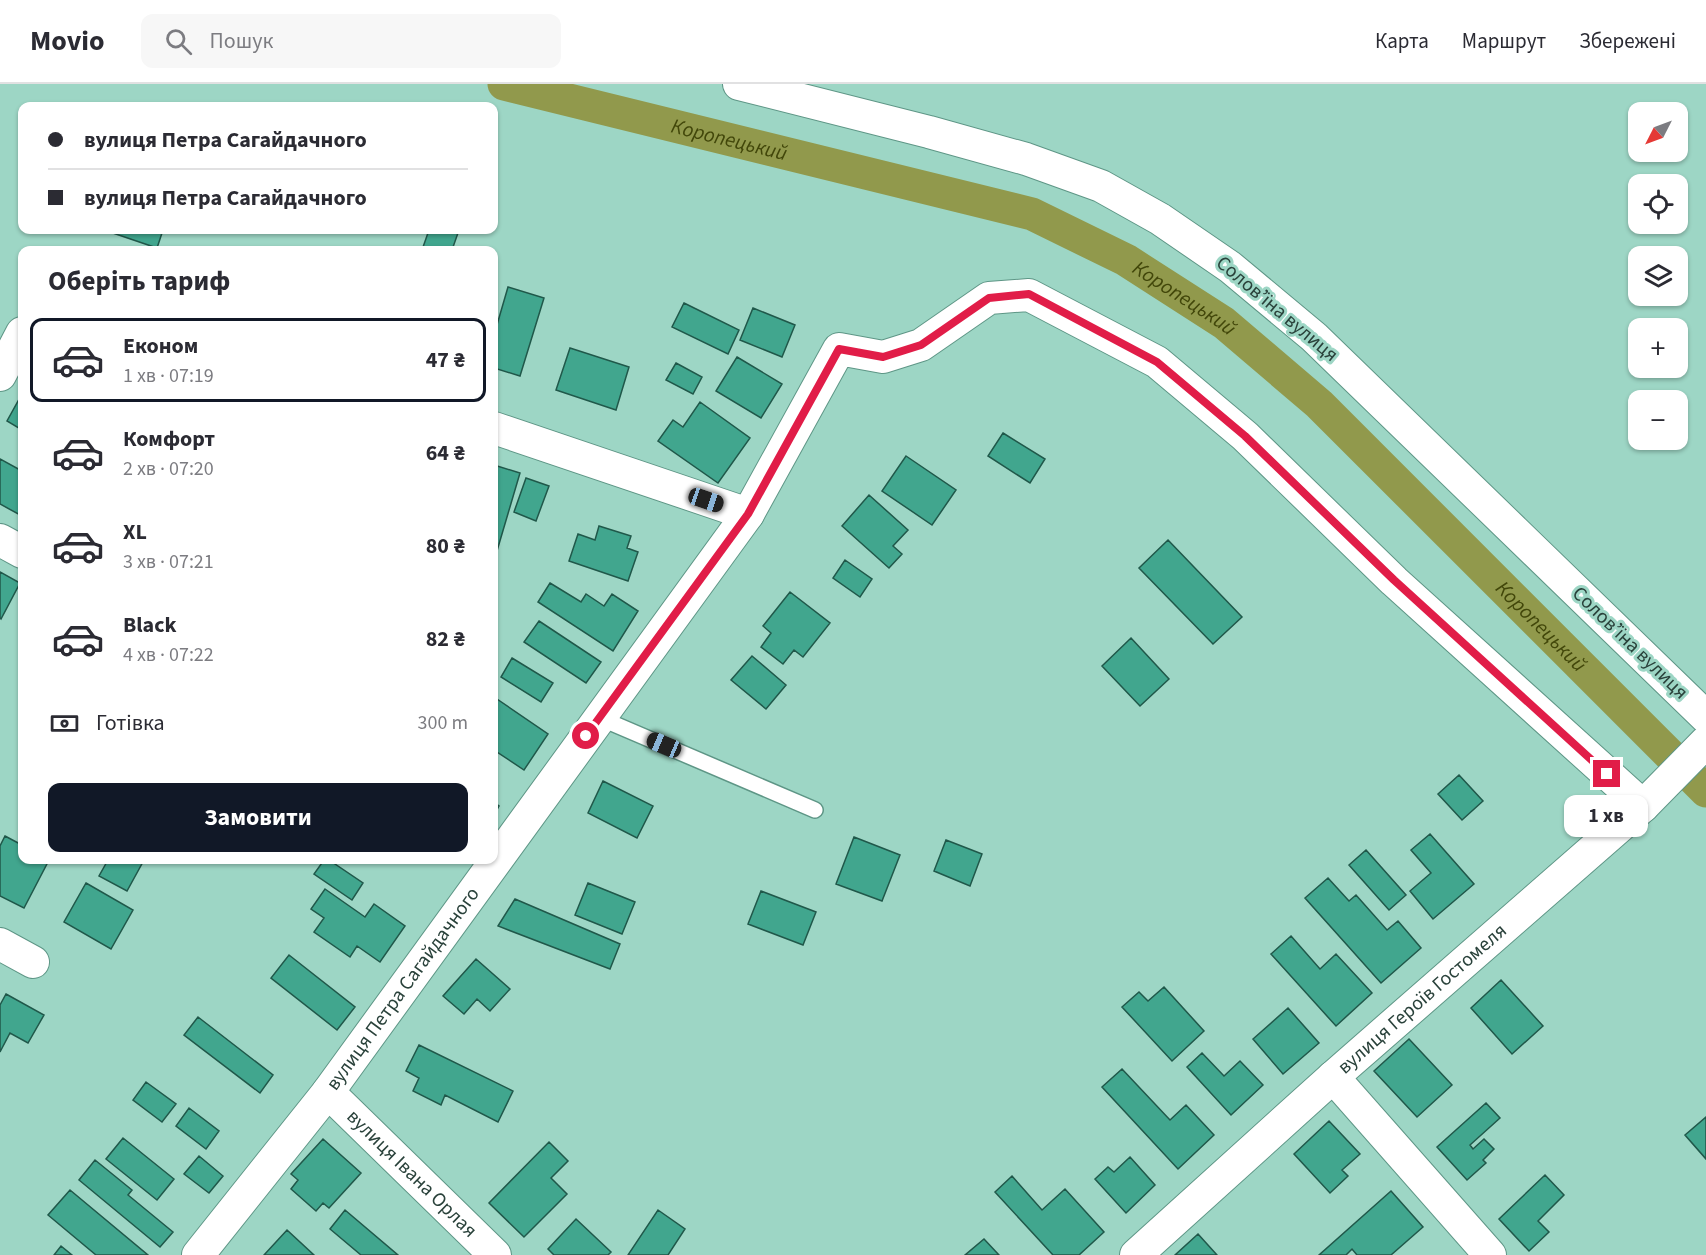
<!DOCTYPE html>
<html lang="uk">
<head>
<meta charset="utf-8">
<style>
  :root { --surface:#fff; --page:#f7f7f7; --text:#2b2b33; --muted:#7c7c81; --line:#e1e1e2; --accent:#111827 }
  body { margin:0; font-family:"Source Sans 3",sans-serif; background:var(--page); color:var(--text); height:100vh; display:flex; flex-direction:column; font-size:22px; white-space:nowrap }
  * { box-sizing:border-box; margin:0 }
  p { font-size:20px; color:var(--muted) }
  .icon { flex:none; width:33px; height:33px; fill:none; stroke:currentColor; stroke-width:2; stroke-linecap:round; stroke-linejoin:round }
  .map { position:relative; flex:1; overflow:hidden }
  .drawer { position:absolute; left:18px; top:162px; width:480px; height:618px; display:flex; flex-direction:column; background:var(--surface); border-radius:12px; box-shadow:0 2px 4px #0004 }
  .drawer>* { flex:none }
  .top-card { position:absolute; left:18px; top:18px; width:480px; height:132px; border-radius:12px; box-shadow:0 2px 4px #0004; display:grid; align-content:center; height:132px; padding:0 30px; background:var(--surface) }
  .needle { width:39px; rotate:228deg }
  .tools { position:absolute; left:1628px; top:18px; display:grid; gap:12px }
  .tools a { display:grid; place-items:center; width:60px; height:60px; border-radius:12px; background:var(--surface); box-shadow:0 2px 4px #0004; font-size:30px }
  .end { position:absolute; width:27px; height:27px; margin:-14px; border:8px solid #e11d48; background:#fff; box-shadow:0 0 0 3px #fff }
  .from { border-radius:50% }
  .bubble { position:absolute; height:42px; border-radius:12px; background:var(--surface); box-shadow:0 2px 4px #0004; font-size:20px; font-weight:700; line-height:42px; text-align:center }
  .car { position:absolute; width:18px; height:36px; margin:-18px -9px; border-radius:8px; box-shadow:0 0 4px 2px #0007; background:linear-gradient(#222 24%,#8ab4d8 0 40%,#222 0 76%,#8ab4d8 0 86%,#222 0) }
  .top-card b { display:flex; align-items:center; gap:21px; height:57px; font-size:22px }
  .top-card b+b { border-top:2px solid var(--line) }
  .top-card i { width:15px; height:15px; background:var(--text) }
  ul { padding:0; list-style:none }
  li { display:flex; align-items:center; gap:18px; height:84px; margin:0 12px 9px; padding:0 18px; border:3px solid transparent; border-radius:12px }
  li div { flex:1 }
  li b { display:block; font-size:22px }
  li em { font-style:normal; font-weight:700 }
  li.active { border-color:var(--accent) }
  li>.icon { width:54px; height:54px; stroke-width:1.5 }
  h2 { padding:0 30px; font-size:27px; line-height:72px }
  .pay { display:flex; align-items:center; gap:15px; height:66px; padding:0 30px; font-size:22px }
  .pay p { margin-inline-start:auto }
  .primary-button { display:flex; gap:12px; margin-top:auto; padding:12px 30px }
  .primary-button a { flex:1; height:69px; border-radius:12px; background:var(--accent); color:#fff; font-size:24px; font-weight:700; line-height:69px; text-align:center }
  header { display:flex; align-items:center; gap:36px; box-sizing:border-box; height:84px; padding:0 30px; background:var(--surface); border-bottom:2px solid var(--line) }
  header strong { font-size:28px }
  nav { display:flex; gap:33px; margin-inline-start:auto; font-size:21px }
  .search { width:420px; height:54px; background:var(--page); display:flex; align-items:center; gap:15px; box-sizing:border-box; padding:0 21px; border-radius:12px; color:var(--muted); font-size:22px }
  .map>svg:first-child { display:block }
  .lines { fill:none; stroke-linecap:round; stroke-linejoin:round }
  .canal { stroke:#91994c; stroke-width:33 }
  .building { fill:#41a68e; stroke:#20584a; stroke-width:1.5 }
  .service-casing { stroke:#5e9686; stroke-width:18 }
  .minor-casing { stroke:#5e9686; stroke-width:34 }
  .service { stroke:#fff; stroke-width:15 }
  .minor { stroke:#fff; stroke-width:32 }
  .route { stroke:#e11d48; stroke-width:8 }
  .labels { text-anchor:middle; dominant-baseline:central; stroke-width:6; stroke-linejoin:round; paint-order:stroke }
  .street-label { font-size:20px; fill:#2a423b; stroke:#9dd6c5 }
  .water-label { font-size:21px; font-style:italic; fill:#42470a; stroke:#9dd6c5 }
</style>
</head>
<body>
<header>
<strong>Movio</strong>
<div class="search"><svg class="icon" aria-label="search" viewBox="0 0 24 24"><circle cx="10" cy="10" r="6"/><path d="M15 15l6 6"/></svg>Пошук</div>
<nav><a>Карта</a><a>Маршрут</a><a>Збережені</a></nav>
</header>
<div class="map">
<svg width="1706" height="1171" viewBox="0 0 1706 1171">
  <rect width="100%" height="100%" fill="#9dd6c5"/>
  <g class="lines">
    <!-- canal -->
    <path class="canal" id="s1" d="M 504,0 L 1032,130 L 1126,176 L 1224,239 L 1319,320 L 1706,707"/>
  </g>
  <!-- building -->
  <path class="building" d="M 104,146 L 163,146 L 157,164 Z
    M 429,146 L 459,146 L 452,166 L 422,166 Z
    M 508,203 L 544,214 L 520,292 L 494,284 L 494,251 Z
    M 684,219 L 739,246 L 728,270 L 672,243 Z
    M 753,224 L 795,241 L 782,273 L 740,256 Z
    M 570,264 L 629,283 L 616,326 L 556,306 Z
    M 737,273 L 782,300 L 761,334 L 716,307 Z
    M 676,279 L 702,293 L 693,310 L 666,296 Z
    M 22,310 L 22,346 L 7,337 Z
    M 700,318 L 750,354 L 718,399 L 658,357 L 673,336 L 683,343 Z
    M 1003,349 L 1045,375 L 1030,399 L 988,372 Z
    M 906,372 L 956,406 L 932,441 L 882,407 Z
    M 0,375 L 22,387 L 22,432 L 0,420 Z
    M 494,381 L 520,389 L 494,477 Z
    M 526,394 L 549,402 L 536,437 L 514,428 Z
    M 869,411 L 908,446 L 893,462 L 902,470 L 889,484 L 842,442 Z
    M 599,442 L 631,452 L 627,464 L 638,468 L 628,497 L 569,477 L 578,450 L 595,456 Z
    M 1168,456 L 1242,533 L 1213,560 L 1139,484 Z
    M 845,476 L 872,495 L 860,513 L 833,494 Z
    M 0,488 L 20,499 L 1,535 L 0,534 Z
    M 550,499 L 581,518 L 586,510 L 604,522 L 612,510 L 638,527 L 613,567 L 538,518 Z
    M 790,508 L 830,539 L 803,573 L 794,566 L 783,580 L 761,563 L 771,549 L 763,542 Z
    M 539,537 L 601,578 L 586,599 L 524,558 Z
    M 1131,554 L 1169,595 L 1140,622 L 1102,582 Z
    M 752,572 L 786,601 L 766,625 L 731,596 Z
    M 512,574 L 553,599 L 541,618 L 501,593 Z
    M 494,613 L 548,650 L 524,686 L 494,666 Z
    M 1459,691 L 1483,717 L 1462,736 L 1438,710 Z
    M 603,697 L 653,722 L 637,754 L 588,729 Z
    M 494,718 L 499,722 L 494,731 Z
    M 1430,750 L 1474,800 L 1433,835 L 1410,807 L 1431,789 L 1411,766 Z
    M 5,752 L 22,761 L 22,776 L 49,776 L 24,824 L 0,812 L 0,762 Z
    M 854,753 L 900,771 L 882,817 L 836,800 Z
    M 946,756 L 982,770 L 970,802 L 934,787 Z
    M 1366,766 L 1406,811 L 1389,826 L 1349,781 Z
    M 108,776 L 144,776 L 127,807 L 99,792 Z
    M 324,776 L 329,776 L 363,799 L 352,816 L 314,790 Z
    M 1328,794 L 1349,817 L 1356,811 L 1387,846 L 1398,837 L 1421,864 L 1381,899 L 1305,814 Z
    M 86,799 L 133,826 L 111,865 L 64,838 Z
    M 588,799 L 635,818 L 622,850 L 575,831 Z
    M 325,805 L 365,833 L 374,820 L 405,842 L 380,878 L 357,862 L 350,873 L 314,848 L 324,834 L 311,825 Z
    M 761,807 L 816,828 L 803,861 L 748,840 Z
    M 515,815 L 620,860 L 610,885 L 498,842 Z
    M 1291,852 L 1320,885 L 1336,870 L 1372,909 L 1336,942 L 1271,870 Z
    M 289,871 L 355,923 L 337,946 L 271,894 Z
    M 476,875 L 510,905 L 490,927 L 477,915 L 464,930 L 443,912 Z
    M 1501,896 L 1543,942 L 1512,970 L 1471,924 Z
    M 1164,903 L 1204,947 L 1172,977 L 1122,923 L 1139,908 L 1148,917 Z
    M 6,910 L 44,931 L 28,959 L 10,949 L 0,968 L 0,921 Z
    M 1288,924 L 1319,959 L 1283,990 L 1253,955 Z
    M 198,933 L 273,991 L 260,1009 L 184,951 Z
    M 1409,955 L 1452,1001 L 1417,1033 L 1374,987 Z
    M 419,961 L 513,1007 L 498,1038 L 445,1011 L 441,1021 L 413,1007 L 419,994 L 406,987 Z
    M 1202,969 L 1224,992 L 1240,977 L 1263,1001 L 1231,1031 L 1187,983 Z
    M 1122,985 L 1170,1036 L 1186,1021 L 1214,1051 L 1178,1085 L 1102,1003 Z
    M 146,998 L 176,1020 L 162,1038 L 133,1016 Z
    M 1486,1019 L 1500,1034 L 1470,1061 L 1473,1065 L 1484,1055 L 1494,1065 L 1483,1076 L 1486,1079 L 1467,1096 L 1437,1063 Z
    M 189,1024 L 219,1047 L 206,1065 L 176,1042 Z
    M 1706,1033 L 1706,1075 L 1685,1051 Z
    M 1329,1037 L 1360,1070 L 1342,1086 L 1348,1092 L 1330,1109 L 1294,1070 Z
    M 123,1054 L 174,1095 L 157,1116 L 106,1075 Z
    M 323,1055 L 361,1089 L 329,1124 L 323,1119 L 316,1127 L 291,1105 L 298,1096 L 291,1090 Z
    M 549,1058 L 568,1077 L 551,1094 L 567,1110 L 524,1153 L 489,1119 Z
    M 199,1072 L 223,1092 L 209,1109 L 184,1090 Z
    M 1130,1073 L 1155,1101 L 1126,1129 L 1095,1095 L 1108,1083 L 1114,1088 Z
    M 95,1076 L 132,1106 L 128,1111 L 173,1148 L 160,1163 L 79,1096 Z
    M 1545,1091 L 1564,1111 L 1538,1137 L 1549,1148 L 1529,1167 L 1499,1135 Z
    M 1012,1092 L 1042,1126 L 1065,1105 L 1104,1148 L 1079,1171 L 1053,1171 L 995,1108 Z
    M 70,1106 L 148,1171 L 96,1171 L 48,1131 Z
    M 1391,1107 L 1423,1143 L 1391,1171 L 1357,1171 L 1352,1165 L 1346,1171 L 1319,1171 Z
    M 345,1126 L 398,1171 L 361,1171 L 330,1145 Z
    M 658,1126 L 685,1145 L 668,1171 L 628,1171 Z
    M 576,1135 L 611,1168 L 608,1171 L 554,1171 L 548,1165 Z
    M 287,1146 L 314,1171 L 264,1171 Z
    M 1198,1150 L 1217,1171 L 1175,1171 Z
    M 984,1155 L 999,1171 L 965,1171 Z
    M 61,1162 L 72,1171 L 54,1171 Z"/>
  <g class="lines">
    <defs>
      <path id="service" d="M 600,634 L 815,726"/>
      <g id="minor">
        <path d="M 739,0 L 929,48 L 1026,75 L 1101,102 L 1160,135 L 1230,183 L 1314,253 L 1706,633"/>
        <path d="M 0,291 L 22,249"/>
        <path d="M 494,344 L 748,430"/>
        <path d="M 0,456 L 22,468"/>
        <path d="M 0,860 L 33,878"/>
        <path d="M 1333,993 L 1490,1171"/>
        <path id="s2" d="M 328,1008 L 495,1171"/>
        <path id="s3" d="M 198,1171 L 328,1008 L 748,430 L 839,265 L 883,273 L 921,261 L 989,214 L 1029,211 L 1157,278 L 1245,352 L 1394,497 L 1643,722"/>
        <path id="s4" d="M 1136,1171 L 1333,993 L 1643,722 L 1706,658"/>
      </g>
    </defs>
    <!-- service casing -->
    <use href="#service" class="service-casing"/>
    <!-- minor casing -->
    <use href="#minor" class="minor-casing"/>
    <!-- service -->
    <use href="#service" class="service"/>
    <!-- minor -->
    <use href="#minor" class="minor"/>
  </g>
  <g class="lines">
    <!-- route -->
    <path class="route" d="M 586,652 L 748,430 L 839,265 L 883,273 L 921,261 L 989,214 L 1029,210 L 1157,278 L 1245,352 L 1394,496 L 1607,690"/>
  </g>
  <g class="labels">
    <!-- street labels -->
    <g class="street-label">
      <text transform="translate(1277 225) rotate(40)">Соловʼїна вулиця</text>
      <text transform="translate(1630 559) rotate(44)">Соловʼїна вулиця</text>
      <text stroke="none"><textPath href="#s3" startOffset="336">вулиця Петра Сагайдачного</textPath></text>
      <text stroke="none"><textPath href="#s4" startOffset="384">вулиця Героїв Гостомеля</textPath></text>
      <text stroke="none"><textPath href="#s2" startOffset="117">вулиця Івана Орлая</textPath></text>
    </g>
    <!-- water labels -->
    <g class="water-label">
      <text stroke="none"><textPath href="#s1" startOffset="232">Коропецький</textPath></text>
      <text stroke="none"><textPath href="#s1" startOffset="718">Коропецький</textPath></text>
      <text stroke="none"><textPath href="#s1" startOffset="1204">Коропецький</textPath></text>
    </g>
  </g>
</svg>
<div class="tools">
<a><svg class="needle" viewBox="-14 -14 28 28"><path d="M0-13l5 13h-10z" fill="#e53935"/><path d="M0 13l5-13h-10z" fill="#7c7c81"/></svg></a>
<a><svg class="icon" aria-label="locate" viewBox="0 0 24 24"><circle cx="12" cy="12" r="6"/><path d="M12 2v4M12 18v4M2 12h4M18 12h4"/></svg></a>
<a><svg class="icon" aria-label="layers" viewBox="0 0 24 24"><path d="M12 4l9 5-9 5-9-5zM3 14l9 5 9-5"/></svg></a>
<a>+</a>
<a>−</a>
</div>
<i class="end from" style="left:586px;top:652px"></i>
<i class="end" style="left:1607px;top:690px"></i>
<div class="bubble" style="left:1564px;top:711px;width:84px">1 хв</div>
<i class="car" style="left:706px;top:416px;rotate:109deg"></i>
<i class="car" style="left:664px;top:661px;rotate:293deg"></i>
<div class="top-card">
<b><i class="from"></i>вулиця Петра Сагайдачного</b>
<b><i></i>вулиця Петра Сагайдачного</b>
</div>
<section class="drawer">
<h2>Оберіть тариф</h2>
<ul>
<li class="active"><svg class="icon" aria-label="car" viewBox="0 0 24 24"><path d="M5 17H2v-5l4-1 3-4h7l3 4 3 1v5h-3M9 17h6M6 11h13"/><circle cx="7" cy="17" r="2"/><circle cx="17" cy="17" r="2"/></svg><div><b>Економ</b><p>1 хв · 07:19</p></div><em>47 ₴</em></li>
<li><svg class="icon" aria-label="car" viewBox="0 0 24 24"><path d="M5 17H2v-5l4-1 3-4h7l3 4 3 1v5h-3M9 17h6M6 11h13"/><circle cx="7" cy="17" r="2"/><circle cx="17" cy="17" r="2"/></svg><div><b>Комфорт</b><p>2 хв · 07:20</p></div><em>64 ₴</em></li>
<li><svg class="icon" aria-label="car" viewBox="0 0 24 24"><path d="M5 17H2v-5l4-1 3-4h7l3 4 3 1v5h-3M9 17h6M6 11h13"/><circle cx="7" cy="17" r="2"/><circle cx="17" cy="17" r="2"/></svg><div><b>XL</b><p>3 хв · 07:21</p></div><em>80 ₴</em></li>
<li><svg class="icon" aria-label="car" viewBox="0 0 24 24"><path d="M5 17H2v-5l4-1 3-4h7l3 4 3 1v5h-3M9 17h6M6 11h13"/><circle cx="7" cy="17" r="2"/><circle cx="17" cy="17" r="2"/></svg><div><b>Black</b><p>4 хв · 07:22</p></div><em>82 ₴</em></li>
</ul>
<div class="pay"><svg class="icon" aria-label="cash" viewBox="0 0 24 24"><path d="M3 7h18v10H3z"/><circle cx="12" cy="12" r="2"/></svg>Готівка<p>300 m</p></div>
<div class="primary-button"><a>Замовити</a></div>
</section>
</div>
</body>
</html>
